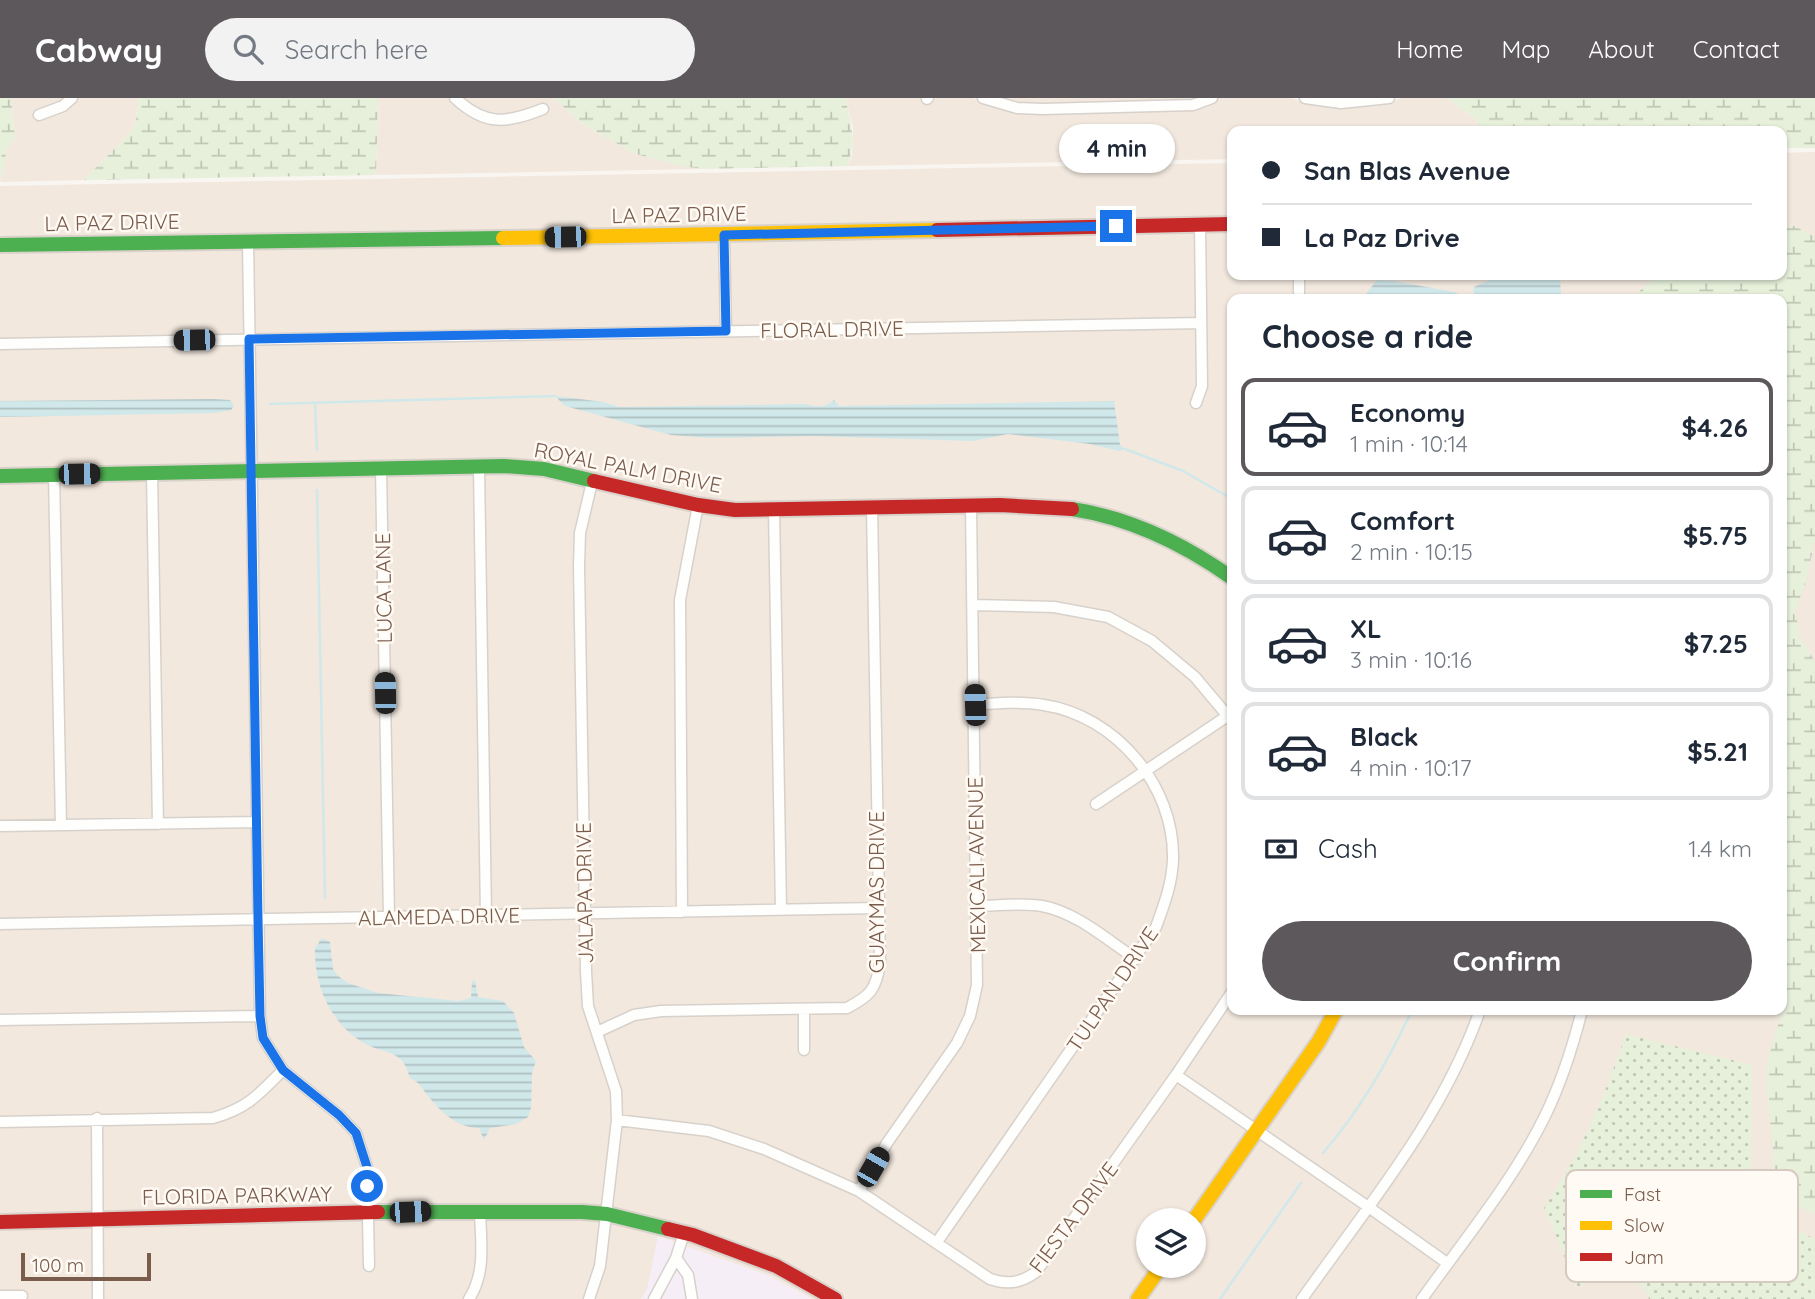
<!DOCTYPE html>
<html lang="en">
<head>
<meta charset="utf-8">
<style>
  :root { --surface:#fff; --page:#f2f2f3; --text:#1f2937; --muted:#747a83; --line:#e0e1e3; --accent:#5c585b }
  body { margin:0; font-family:Quicksand,sans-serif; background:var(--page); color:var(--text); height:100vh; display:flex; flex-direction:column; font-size:26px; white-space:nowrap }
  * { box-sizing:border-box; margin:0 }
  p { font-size:23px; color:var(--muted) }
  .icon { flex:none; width:38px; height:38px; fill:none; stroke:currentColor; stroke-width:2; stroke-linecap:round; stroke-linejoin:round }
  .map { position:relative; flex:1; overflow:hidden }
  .details { position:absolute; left:1227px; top:196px; width:560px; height:721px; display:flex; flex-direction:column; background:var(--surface); border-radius:14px; box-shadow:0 2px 5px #0004 }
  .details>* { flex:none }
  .guide { position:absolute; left:1227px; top:28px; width:560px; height:154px; border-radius:14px; box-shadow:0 2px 5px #0004; display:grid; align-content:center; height:154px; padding:0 35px; background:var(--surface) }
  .controls { position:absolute; left:1136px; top:1110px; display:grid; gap:14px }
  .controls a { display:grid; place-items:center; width:70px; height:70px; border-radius:50%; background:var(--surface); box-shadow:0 2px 5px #0004; font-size:35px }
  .scale { position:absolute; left:21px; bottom:18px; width:130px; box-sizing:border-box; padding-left:7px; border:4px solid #7a5c4d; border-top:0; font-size:19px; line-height:24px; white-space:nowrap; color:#7a5c4d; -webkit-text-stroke:5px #fffaf3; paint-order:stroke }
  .end { position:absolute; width:32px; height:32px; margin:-16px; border:9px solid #1a73e8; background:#fff; box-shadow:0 0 0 4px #fff }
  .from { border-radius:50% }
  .bubble { position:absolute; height:49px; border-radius:24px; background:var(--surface); box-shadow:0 2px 5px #0004; font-size:23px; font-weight:700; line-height:49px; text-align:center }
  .car { position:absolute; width:21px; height:42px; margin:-21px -10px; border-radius:9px; box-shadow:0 0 5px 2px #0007; background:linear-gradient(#222 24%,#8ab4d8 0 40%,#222 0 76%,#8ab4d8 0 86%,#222 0) }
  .guide b { display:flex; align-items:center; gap:24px; height:66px; font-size:26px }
  .guide b+b { border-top:2px solid var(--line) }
  .guide i { width:18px; height:18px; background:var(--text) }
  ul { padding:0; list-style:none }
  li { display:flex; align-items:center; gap:21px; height:98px; margin:0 14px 10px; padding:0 21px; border:4px solid var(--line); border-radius:14px }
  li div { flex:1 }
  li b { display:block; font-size:26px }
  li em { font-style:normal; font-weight:700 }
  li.selected { border-color:var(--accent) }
  li>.icon { width:63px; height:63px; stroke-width:1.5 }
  h2 { padding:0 35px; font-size:32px; line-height:84px }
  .pay { display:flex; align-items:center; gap:18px; height:77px; padding:0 35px; font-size:26px }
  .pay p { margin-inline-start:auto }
  .button { display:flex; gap:14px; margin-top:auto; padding:14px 35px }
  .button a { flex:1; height:80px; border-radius:42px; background:var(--accent); color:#fff; font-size:28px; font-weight:700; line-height:80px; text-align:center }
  header { display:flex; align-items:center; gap:42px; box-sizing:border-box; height:98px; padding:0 35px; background:var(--accent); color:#fff }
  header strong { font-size:33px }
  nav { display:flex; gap:38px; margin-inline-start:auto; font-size:24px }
  .search { width:490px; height:63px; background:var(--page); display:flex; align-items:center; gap:18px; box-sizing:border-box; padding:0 24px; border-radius:38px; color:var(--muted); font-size:26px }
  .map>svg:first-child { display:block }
  .residential { fill:#f2e8de; fill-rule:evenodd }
  .education { fill:#f6eef6 }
  .green { fill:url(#green-dots) }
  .wetland { fill:url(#wetland-marsh) }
  .water { fill:url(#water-rules) }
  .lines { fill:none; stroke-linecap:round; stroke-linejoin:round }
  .stream { stroke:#d0e8ea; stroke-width:2.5 }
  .street-casing { stroke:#d7d1cb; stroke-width:13 }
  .fast-casing { stroke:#d9d2cb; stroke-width:18 }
  .slow-casing { stroke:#d9d2cb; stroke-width:18 }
  .jam-casing { stroke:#d9d2cb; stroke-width:18 }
  .street { stroke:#fefefd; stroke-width:10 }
  .fast { stroke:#4caf50; stroke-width:14 }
  .slow { stroke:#ffc107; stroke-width:14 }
  .jam { stroke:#c62828; stroke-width:14 }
  .route { stroke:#1a73e8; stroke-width:9 }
  .labels { text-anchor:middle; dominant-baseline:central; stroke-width:5; stroke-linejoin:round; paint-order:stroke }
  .street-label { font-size:21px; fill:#7a5c4d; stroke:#fffaf3 }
  .key { fill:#fffaf3; stroke:#d7cbc1; stroke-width:2 }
  .key-label { font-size:19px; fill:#7a5c4d }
</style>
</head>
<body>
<header>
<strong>Cabway</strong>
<div class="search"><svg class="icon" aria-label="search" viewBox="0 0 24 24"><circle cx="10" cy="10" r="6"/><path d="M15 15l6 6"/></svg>Search here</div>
<nav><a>Home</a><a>Map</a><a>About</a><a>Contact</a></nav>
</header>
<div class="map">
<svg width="1815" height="1201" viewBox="0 0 1815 1201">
  <defs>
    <pattern id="green-dots" width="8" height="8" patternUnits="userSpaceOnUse" patternTransform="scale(1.75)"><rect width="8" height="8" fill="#e7f0db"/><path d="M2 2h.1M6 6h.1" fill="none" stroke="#c0c6b4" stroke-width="1.8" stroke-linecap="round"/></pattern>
    <pattern id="wetland-marsh" width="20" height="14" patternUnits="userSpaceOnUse" patternTransform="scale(1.75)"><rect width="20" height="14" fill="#e7f0db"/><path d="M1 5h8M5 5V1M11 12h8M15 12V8" fill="none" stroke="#c0c6b4"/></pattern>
    <pattern id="water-rules" width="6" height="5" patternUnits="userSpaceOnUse" patternTransform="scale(1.75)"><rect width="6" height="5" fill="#d0e8ea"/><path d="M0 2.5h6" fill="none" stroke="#aebfc0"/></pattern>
  </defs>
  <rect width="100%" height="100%" fill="#f9f5f0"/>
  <!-- residential -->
  <path class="residential" d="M 11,0 L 65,0 L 61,4 L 34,13 L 36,23 L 66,12 L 78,0 L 139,0 L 135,26 L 129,36 L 84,82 L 0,84 L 6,53 L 15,39 Z
    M 378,0 L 448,0 L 466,17 L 485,26 L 516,27 L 549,14 L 546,5 L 514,17 L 488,16 L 471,9 L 462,0 L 554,0 L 582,26 L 636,56 L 702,71 L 376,77 Z
    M 845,0 L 921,0 L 927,8 L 935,0 L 973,0 L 995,10 L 1017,15 L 1043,16 L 1193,12 L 1206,9 L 1219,0 L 1291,0 L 1307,6 L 1341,10 L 1379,8 L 1402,0 L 1447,0 L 1476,22 L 1484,33 L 1232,33 L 1232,61 L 847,68 L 852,57 L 853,29 Z
    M 996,0 L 1202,0 L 1043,6 L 1017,5 Z
    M 1815,54 L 1815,1201 L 0,1201 L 0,88 L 1232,65 L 1232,177 L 1782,177 L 1782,55 ZM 1232,201 L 1782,201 L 1782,912 L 1232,912 ZM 1148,1122 L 1194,1122 L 1194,1167 L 1148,1167 Z"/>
  <!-- education -->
  <path class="education" d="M 658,1138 L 770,1178 L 812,1201 L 641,1201 L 647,1191 Z"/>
  <!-- green -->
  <path class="green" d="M 1626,936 L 1752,967 L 1751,1095 C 1761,1121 1792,1129 1815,1141 L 1815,1201 L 1649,1201 L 1645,1192 L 1618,1171 L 1577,1189 L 1544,1110 C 1581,1056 1605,997 1626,936 Z"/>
  <!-- wetland -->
  <path class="wetland" d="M 0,0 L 11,0 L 15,39 L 6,53 L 3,76 L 0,81 Z
    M 139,0 L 378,0 L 376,77 L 84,82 L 129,36 L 135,26 Z
    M 554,0 L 845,0 C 851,23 857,45 847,68 L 702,71 L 677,67 L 636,56 L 582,26 Z
    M 1447,0 L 1815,0 L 1815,50 L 1782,50 L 1782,33 L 1484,33 L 1476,22 Z
    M 1795,128 L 1813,138 L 1815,142 L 1815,442 L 1805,487 L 1795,513 L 1801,541 L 1815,564 L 1815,1116 L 1784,1102 L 1771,1090 C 1772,1077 1773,1064 1773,1052 C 1772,1022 1763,993 1768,964 C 1771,944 1786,913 1782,895 L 1782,201 L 1631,201 L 1657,177 L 1782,177 L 1782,129 Z"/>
  <!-- water -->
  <path class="water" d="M 1500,177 L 1560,177 L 1561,201 L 1478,201 L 1473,193 L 1474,189 Z
    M 1377,182 L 1393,183 L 1455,194 L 1465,201 L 1362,201 Z
    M 555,298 L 604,304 L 619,309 L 804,306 C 816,308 825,311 834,302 L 839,308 L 1114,303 L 1120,347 L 1125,351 L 1119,353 L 1090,346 L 1008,336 L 973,343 L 814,338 L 710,340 L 671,337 L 565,308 Z
    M 213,301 L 230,302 L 234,308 L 231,312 L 215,315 L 0,319 L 0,303 Z
    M 322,840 L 330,844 L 333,871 L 338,878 L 348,885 L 378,895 L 459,903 L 471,900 L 472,883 L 475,882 L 478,899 L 503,903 L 514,915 L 524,949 L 536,963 L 532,975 L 531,1010 L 528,1019 L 516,1026 L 490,1030 L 484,1042 L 479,1030 C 459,1030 441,1015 429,999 C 422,991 420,984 410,980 C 402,949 385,958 362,944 C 330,924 314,887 315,850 Z"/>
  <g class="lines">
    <!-- stream -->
    <path class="stream" d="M 315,305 L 317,352
      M 270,306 L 555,298
      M 1125,351 L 1183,373 L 1232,401
      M 317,392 L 325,800
      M 1323,1055 C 1361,1011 1388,964 1412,912
      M 1220,1201 L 1301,1085"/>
    <defs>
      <path id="street" d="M 455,0 C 486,29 507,25 543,11
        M 983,0 L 1017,10 L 1043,11 L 1193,7 L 1212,0
        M 1305,0 L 1341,5 L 1389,0
        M 927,1 L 928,0
        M 39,17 L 63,8 L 72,0
        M 724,137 L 726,233
        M 248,143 L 260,918 L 263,940 L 283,972 L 339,1017 L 356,1035 L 367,1069 L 369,1168
        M 1299,177 L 1299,201
        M 0,246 L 1201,225
        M 1196,305 L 1202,288 L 1200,126
        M 479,370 L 486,818
        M 381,371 L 389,819
        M 152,375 L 158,726
        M 54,376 L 61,727
        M 774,411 L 781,812
        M 972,507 L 1054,509 L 1108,519 L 1152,543 L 1195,579 L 1232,623
        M 1096,706 L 1232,615
        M 0,728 L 257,724
        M 977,808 C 998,808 1021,804 1042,808 C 1076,814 1107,842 1136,861
        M 682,814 L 680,502 L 698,407
        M 0,826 L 878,810
        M 804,911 L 804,952
        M 0,922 L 260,918
        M 597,934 L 634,917 L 661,913 L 847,910 C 870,898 876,892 880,865 L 872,409
        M 1176,977 L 1367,1108 L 1447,1165
        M 97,1020 L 98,1201
        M 617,1022 L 709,1033 L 764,1051 L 859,1093 L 990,1181 C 1008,1187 1021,1185 1036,1174 L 1176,977 L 1232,894
        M 0,1024 L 213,1020 C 248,1010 258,997 283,972
        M 859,1093 L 887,1045 L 957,945 L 970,918 L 977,887 L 971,408
        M 937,1144 L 1156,829 C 1164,807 1172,786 1173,762 C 1175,688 1116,618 1044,607 C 1021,603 997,605 974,607
        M 676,1160 L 688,1177 L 692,1201
        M 0,1198 L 22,1198
        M 469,1201 C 486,1175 481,1144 480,1114
        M 589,1201 L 600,1168 L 617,1022 L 616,993 L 588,908 L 586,874 L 579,468 L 580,435 L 592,384
        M 654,1201 L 676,1160 L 684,1135
        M 1302,1201 C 1367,1109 1443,1019 1480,912
        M 1422,1201 C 1464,1142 1513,1083 1545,1018 C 1561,985 1573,948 1582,912"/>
      <path id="fast" d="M 0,147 L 503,140
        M 0,378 L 504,368 L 544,371 L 594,383
        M 1072,411 C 1131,420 1184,446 1232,480
        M 378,1114 L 582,1114 L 607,1116 L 668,1131"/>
      <path id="slow" d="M 503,140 L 937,132
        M 1194,1122 L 1319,943 L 1336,912
        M 1138,1201 L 1162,1167"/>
      <path id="jam" d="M 937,132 L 1232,126
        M 594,383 L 698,407 L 735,412 L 1000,407 L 1072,411
        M 0,1124 L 378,1114
        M 668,1131 L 693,1137 L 776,1168 L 835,1201"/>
    </defs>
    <!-- street casing -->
    <use href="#street" class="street-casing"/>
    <!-- fast casing -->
    <use href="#fast" class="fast-casing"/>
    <!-- slow casing -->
    <use href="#slow" class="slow-casing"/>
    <!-- jam casing -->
    <use href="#jam" class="jam-casing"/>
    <!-- street -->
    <use href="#street" class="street"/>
    <!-- fast -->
    <use href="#fast" class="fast"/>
    <!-- slow -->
    <use href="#slow" class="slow"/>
    <!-- jam -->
    <use href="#jam" class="jam"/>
  </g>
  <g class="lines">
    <!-- route -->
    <path class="route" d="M 367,1088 L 367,1069 L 356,1035 L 339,1017 L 283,972 L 263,940 L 260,918 L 258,821 L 249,241 L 726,233 L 724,137 L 1116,128"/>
  </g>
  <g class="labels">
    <!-- street labels -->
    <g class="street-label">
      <text transform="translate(679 116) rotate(-1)">LA PAZ DRIVE</text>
      <text transform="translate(112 124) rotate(-1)">LA PAZ DRIVE</text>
      <text transform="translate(832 231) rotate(-1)">FLORAL DRIVE</text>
      <text transform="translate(628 369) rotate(11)">ROYAL PALM DRIVE</text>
      <text transform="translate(383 490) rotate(-91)">LUCA LANE</text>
      <text transform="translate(976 767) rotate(-91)">MEXICALI AVENUE</text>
      <text transform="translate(876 794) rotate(-90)">GUAYMAS DRIVE</text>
      <text transform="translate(584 795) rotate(-91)">JALAPA DRIVE</text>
      <text transform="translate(439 818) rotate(-1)">ALAMEDA DRIVE</text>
      <text transform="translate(1112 891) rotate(-56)">TULPAN DRIVE</text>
      <text transform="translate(237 1097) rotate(-1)">FLORIDA PARKWAY</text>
      <text transform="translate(1073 1119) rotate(-53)">FIESTA DRIVE</text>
    </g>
  </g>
  <!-- legend -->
  <rect x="1566" y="1072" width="232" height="112" rx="10" class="key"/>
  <rect x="1580" y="1092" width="32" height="8" fill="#4caf50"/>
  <rect x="1580" y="1123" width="32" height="9" fill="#ffc107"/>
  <rect x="1580" y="1155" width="32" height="8" fill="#c62828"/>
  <g class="key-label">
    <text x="1624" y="1103">Fast</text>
    <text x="1624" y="1134">Slow</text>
    <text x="1624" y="1166">Jam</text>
  </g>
</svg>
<div class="controls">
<a><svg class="icon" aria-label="layers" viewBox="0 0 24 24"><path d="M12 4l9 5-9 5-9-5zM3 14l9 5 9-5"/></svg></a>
</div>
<div class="scale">100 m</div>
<i class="end from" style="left:367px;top:1088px"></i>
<i class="end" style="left:1116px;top:128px"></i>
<div class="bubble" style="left:1059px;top:26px;width:116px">4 min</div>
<i class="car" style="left:565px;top:139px;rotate:269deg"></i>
<i class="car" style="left:194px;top:242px;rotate:269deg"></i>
<i class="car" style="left:79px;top:376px;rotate:89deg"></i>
<i class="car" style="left:385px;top:595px;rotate:359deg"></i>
<i class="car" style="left:975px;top:607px;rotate:358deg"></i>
<i class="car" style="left:873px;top:1069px;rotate:30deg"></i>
<i class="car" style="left:410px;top:1114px;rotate:88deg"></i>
<div class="guide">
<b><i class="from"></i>San Blas Avenue</b>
<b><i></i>La Paz Drive</b>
</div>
<section class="details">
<h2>Choose a ride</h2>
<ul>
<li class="selected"><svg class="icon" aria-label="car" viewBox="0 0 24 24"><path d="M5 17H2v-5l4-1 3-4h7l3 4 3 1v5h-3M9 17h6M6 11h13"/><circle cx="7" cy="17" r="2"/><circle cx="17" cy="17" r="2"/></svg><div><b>Economy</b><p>1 min · 10:14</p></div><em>$4.26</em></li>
<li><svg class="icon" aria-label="car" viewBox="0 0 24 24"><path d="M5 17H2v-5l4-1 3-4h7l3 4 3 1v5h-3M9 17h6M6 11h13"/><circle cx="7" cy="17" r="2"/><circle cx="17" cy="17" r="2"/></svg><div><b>Comfort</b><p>2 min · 10:15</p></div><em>$5.75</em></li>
<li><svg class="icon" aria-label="car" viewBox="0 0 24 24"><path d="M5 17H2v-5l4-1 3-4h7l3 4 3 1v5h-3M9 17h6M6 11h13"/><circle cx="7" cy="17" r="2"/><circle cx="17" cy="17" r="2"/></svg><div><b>XL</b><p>3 min · 10:16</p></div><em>$7.25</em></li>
<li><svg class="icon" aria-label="car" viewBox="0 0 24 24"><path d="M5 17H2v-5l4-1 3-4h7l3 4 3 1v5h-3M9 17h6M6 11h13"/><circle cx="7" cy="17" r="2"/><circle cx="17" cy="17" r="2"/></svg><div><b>Black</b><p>4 min · 10:17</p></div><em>$5.21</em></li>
</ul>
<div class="pay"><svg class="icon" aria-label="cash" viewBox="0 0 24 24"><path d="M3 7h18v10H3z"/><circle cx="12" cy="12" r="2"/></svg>Cash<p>1.4 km</p></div>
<div class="button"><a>Confirm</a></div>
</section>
</div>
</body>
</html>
